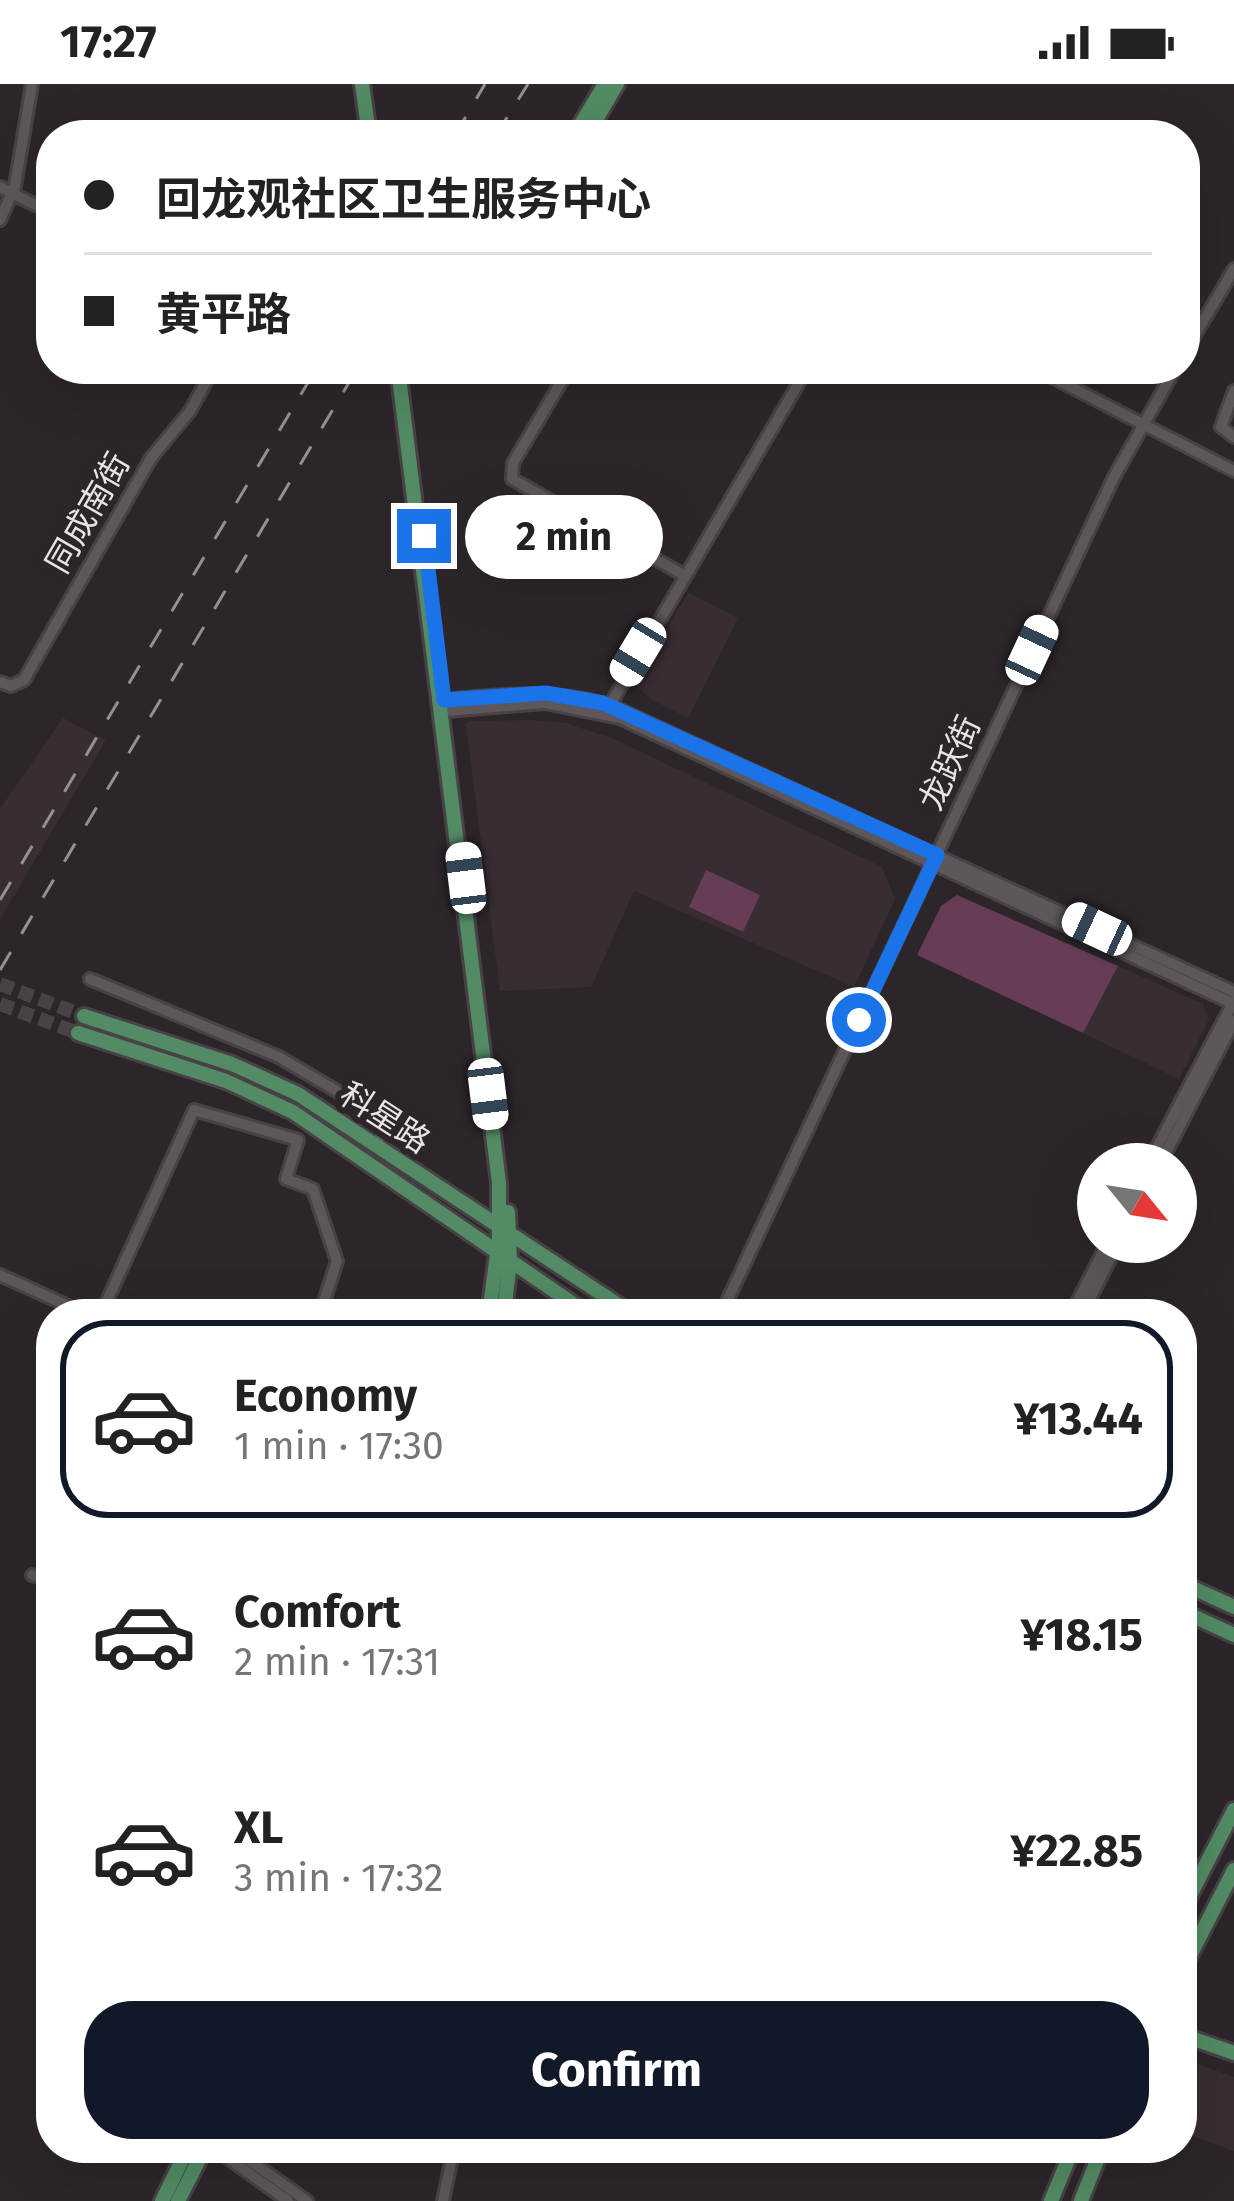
<!DOCTYPE html>
<html lang="en">
<head>
<meta charset="utf-8">
<style>
  :root { --surface:#fff; --page:#f2f2f2; --text:#222; --muted:#767676; --line:#e0e0e0; --accent:#111827 }
  body { margin:0; font-family:"Fira Sans","Noto Sans SC",sans-serif; background:var(--page); color:var(--text); height:100vh; display:flex; flex-direction:column; font-size:45px; white-space:nowrap }
  * { box-sizing:border-box; margin:0 }
  p { font-size:39px; color:var(--muted) }
  .icon { flex:none; width:66px; height:66px; fill:none; stroke:currentColor; stroke-width:2; stroke-linecap:round; stroke-linejoin:round }
  .map { position:relative; flex:1; overflow:hidden }
  .details { position:absolute; left:36px; top:1215px; width:1161px; height:864px; display:flex; flex-direction:column; background:var(--surface); border-radius:48px; box-shadow:0 12px 48px #0002 }
  .details>* { flex:none }
  .banner { position:absolute; left:36px; top:36px; width:1164px; height:264px; border-radius:48px; box-shadow:0 12px 48px #0002; display:grid; align-content:center; height:264px; padding:0 48px; background:var(--surface) }
  .needle { width:78px; rotate:120deg }
  .tools { position:absolute; left:1077px; top:1059px; display:grid; gap:24px }
  .tools a { display:grid; place-items:center; width:120px; height:120px; border-radius:50%; background:var(--surface); box-shadow:0 12px 48px #0002; font-size:60px }
  .end { position:absolute; width:54px; height:54px; margin:-27px; border:15px solid #1a73e8; background:#fff; box-shadow:0 0 0 6px #fff }
  .from { border-radius:50% }
  .bubble { position:absolute; height:84px; border-radius:42px; background:var(--surface); box-shadow:0 12px 48px #0002; font-size:39px; font-weight:700; line-height:84px; text-align:center }
  .car { position:absolute; width:36px; height:72px; margin:-36px -18px; border-radius:15px; box-shadow:0 0 9px 3px #0007; background:linear-gradient(#fff 24%,#345 0 40%,#fff 0 76%,#345 0 86%,#fff 0) }
  .banner b { display:flex; align-items:center; gap:42px; height:114px; font-size:45px }
  .banner b+b { border-top:3px solid var(--line) }
  .banner i { width:30px; height:30px; background:var(--text) }
  ul { padding:21px 0 0; list-style:none }
  li { display:flex; align-items:center; gap:36px; height:198px; margin:0 24px 18px; padding:0 24px; border:6px solid transparent; border-radius:48px }
  li div { flex:1 }
  li b { display:block; font-size:45px }
  li em { font-style:normal; font-weight:700 }
  li.active { border-color:var(--accent) }
  li>.icon { width:108px; height:108px; stroke-width:1.5 }
  .cta { display:flex; gap:24px; margin-top:auto; padding:24px 48px }
  .cta a { flex:1; height:138px; border-radius:48px; background:var(--accent); color:#fff; font-size:48px; font-weight:700; line-height:138px; text-align:center }
  .status { display:flex; justify-content:space-between; align-items:center; height:84px; padding:0 60px; background:var(--surface); direction:ltr }
  .status svg { height:33px; fill:currentColor }
  .map>svg:first-child { display:block }
  .built { fill:#392d34 }
  .green { fill:#663c57 }
  .lines { fill:none; stroke-linecap:round; stroke-linejoin:round }
  .major-tunnel { stroke:#484246; stroke-width:14; stroke-dasharray:14 7; stroke-linecap:butt }
  .minor-casing { stroke:#484245; stroke-width:16 }
  .major-casing { stroke:#484245; stroke-width:20 }
  .minor { stroke:#5d565a; stroke-width:10 }
  .major { stroke:#528b65; stroke-width:14 }
  .rail { stroke:#948f92; stroke-width:3; stroke-dasharray:21 21; stroke-linecap:butt }
  .route { stroke:#1a73e8; stroke-width:15 }
  .labels { text-anchor:middle; dominant-baseline:central; stroke-width:12; stroke-linejoin:round; paint-order:stroke }
  .street-label { font-size:33px; fill:#e8e4e6; stroke:#2c262a }
</style>
</head>
<body>
<div class="status"><b>17:27</b><svg viewBox="0 0 49 12"><path d="M0 12V9h3v3zM5 12V6h3v6zM10 12V3h3v9zM15 12V0h3v12zM26 1h20v11H26zM47 4h2v5h-2z"/></svg></div>
<div class="map">
<svg width="1234" height="2117" viewBox="0 0 1234 2117">
  <rect width="100%" height="100%" fill="#2c262a"/>
  <!-- built -->
  <path class="built" d="M 688,509 L 738,534 L 688,634 L 651,615 L 634,600 Z
    M 63,634 L 106,656 L 0,835 L 0,725 Z
    M 533,636 L 565,639 L 612,654 L 882,783 L 895,815 L 854,903 L 634,807 L 591,903 L 500,907 L 466,640 L 469,637 Z
    M 1118,882 L 1203,920 L 1209,935 L 1179,995 L 1083,949 Z
    M 1186,1976 L 1234,1993 L 1234,2067 L 1182,2048 L 1182,1977 Z"/>
  <!-- green -->
  <path class="green" d="M 706,786 L 760,811 L 743,848 L 689,823 Z
    M 957,811 L 1118,882 L 1083,949 L 917,871 L 941,822 Z"/>
  <g class="lines">
    <!-- major-tunnel -->
    <path class="major-tunnel" d="M 0,900 L 84,932
      M 0,920 L 78,949"/>
    <defs>
      <path id="minor" d="M 0,103 L 51,129
        M 0,136 L 15,102 L 32,0
        M 1185,268 L 1234,185
        M 569,285 L 513,379 L 512,395 L 684,491
        M 1036,285 L 1234,387
        M 1234,307 L 1221,343 L 1234,353
        M 0,598 L 11,602 L 24,596 L 151,374 L 190,327 L 213,285
        M 607,626 L 807,285
        M 90,895 L 279,973 L 389,1038 L 376,1059
        M 1234,908 L 614,623 C 558,604 503,610 444,616 L 440,623 L 446,627 L 545,619 L 620,634 L 1234,920
        M 1148,1080 L 1234,917
        M 1160,1080 L 1234,937
        M 0,1191 L 86,1230
        M 101,1230 L 194,1026 L 298,1056 L 286,1095 L 313,1105 L 337,1177 L 320,1230
        M 721,1230 L 1114,393 L 1175,285
        M 1071,1230 L 1108,1158
        M 1082,1230 L 1119,1158
        M 48,1462 L 51,1456
        M 32,1491 L 51,1497
        M 214,2064 L 288,2117
        M 232,2064 L 307,2117
        M 443,2117 L 454,2064"/>
      <path id="major" d="M 362,0 L 369,51
        M 576,48 L 605,0
        M 587,51 L 617,0
        M 398,285 L 499,1099 L 499,1155 L 489,1230
        M 84,932 L 232,980 L 298,1010 L 632,1230
        M 78,949 L 226,997 L 293,1028 L 588,1230
        M 504,1230 L 510,1176 L 508,1128
        M 1182,1499 L 1234,1523
        M 1182,1527 L 1234,1551
        M 1182,1827 L 1234,1726
        M 1182,1887 L 1234,1786
        M 1182,1951 L 1234,1969
        M 162,2117 L 188,2064
        M 178,2117 L 205,2064
        M 1051,2117 L 1073,2064
        M 1081,2117 L 1102,2064"/>
    </defs>
    <!-- minor casing -->
    <use href="#minor" class="minor-casing"/>
    <!-- major casing -->
    <use href="#major" class="major-casing"/>
    <!-- minor -->
    <use href="#minor" class="minor"/>
    <!-- major -->
    <use href="#major" class="major"/>
    <!-- rail -->
    <path class="rail" d="M 455,51 L 485,0
      M 496,51 L 528,0
      M 0,816 L 316,285
      M 0,886 L 357,285"/>
  </g>
  <g class="lines">
    <!-- route -->
    <path class="route" d="M 424,452 L 444,616 L 546,609 L 603,619 L 937,771 L 859,936"/>
  </g>
  <g class="labels">
    <!-- street labels -->
    <g class="street-label">
      <text transform="translate(88 429) rotate(-60)">同成南街</text>
      <text transform="translate(950 679) rotate(-65)">龙跃街</text>
      <text transform="translate(385 1034) rotate(33)">科星路</text>
    </g>
  </g>
</svg>
<div class="tools">
<a><svg class="needle" viewBox="-14 -14 28 28"><path d="M0-13l5 13h-10z" fill="#e53935"/><path d="M0 13l5-13h-10z" fill="#767676"/></svg></a>
</div>
<i class="end from" style="left:859px;top:936px"></i>
<i class="end" style="left:424px;top:452px"></i>
<div class="bubble" style="left:465px;top:411px;width:198px">2 min</div>
<i class="car" style="left:1032px;top:566px;rotate:25deg"></i>
<i class="car" style="left:638px;top:568px;rotate:211deg"></i>
<i class="car" style="left:466px;top:794px;rotate:353deg"></i>
<i class="car" style="left:1097px;top:845px;rotate:295deg"></i>
<i class="car" style="left:488px;top:1010px;rotate:173deg"></i>
<div class="banner">
<b><i class="from"></i>回龙观社区卫生服务中心</b>
<b><i></i>黄平路</b>
</div>
<section class="details">
<ul>
<li class="active"><svg class="icon" aria-label="car" viewBox="0 0 24 24"><path d="M5 17H2v-5l4-1 3-4h7l3 4 3 1v5h-3M9 17h6M6 11h13"/><circle cx="7" cy="17" r="2"/><circle cx="17" cy="17" r="2"/></svg><div><b>Economy</b><p>1 min · 17:30</p></div><em>¥13.44</em></li>
<li><svg class="icon" aria-label="car" viewBox="0 0 24 24"><path d="M5 17H2v-5l4-1 3-4h7l3 4 3 1v5h-3M9 17h6M6 11h13"/><circle cx="7" cy="17" r="2"/><circle cx="17" cy="17" r="2"/></svg><div><b>Comfort</b><p>2 min · 17:31</p></div><em>¥18.15</em></li>
<li><svg class="icon" aria-label="car" viewBox="0 0 24 24"><path d="M5 17H2v-5l4-1 3-4h7l3 4 3 1v5h-3M9 17h6M6 11h13"/><circle cx="7" cy="17" r="2"/><circle cx="17" cy="17" r="2"/></svg><div><b>XL</b><p>3 min · 17:32</p></div><em>¥22.85</em></li>
</ul>
<div class="cta"><a>Confirm</a></div>
</section>
</div>
</body>
</html>
